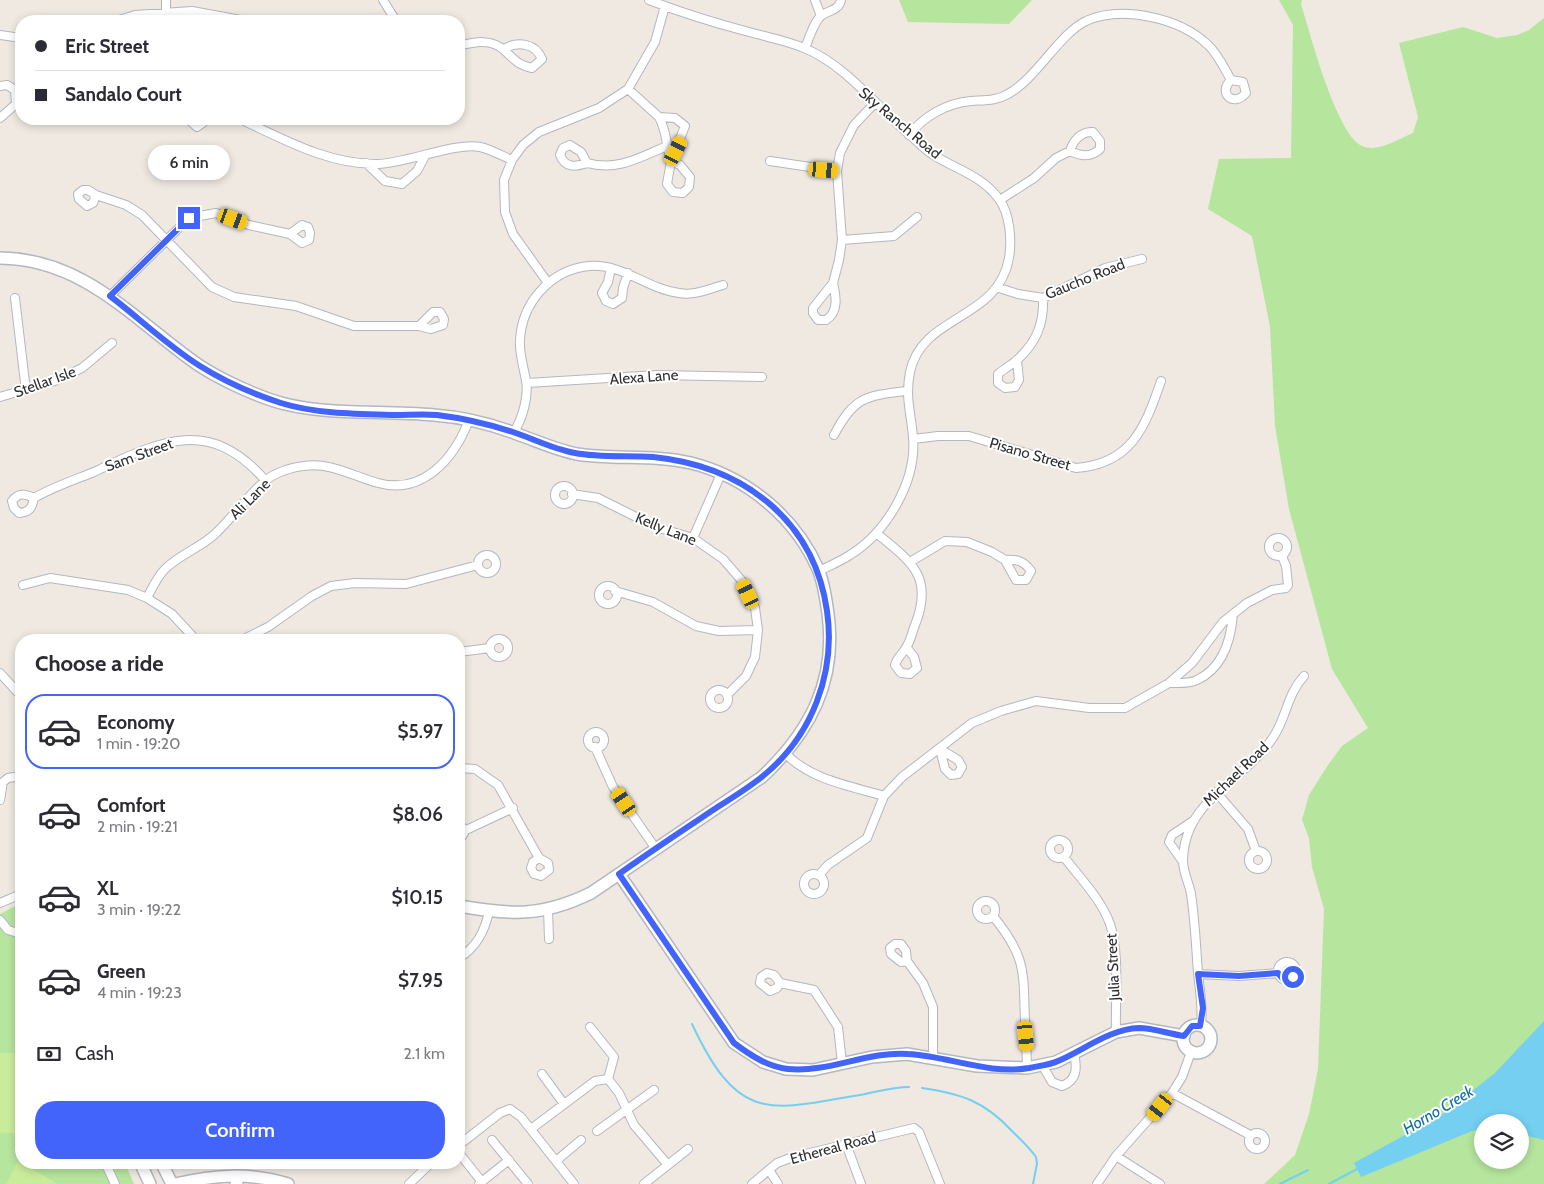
<!DOCTYPE html>
<html lang="en">
<head>
<meta charset="utf-8">
<style>
  :root { --surface:#fff; --page:#f7f7f7; --text:#2b2b33; --muted:#7c7c81; --line:#e1e1e2; --accent:#4264fb }
  body { margin:0; font-family:Cabin,sans-serif; background:var(--page); color:var(--text); height:100vh; display:flex; flex-direction:column; font-size:19px; white-space:nowrap }
  * { box-sizing:border-box; margin:0 }
  p { font-size:16px; color:var(--muted) }
  .icon { flex:none; width:28px; height:28px; fill:none; stroke:currentColor; stroke-width:2; stroke-linecap:round; stroke-linejoin:round }
  .map { position:relative; flex:1; overflow:hidden }
  .drawer { position:absolute; left:15px; top:634px; width:450px; height:535px; display:flex; flex-direction:column; background:var(--surface); border-radius:20px; box-shadow:0 2px 8px #0003 }
  .drawer>* { flex:none }
  .hud { position:absolute; left:15px; top:15px; width:450px; height:110px; border-radius:20px; box-shadow:0 2px 8px #0003; display:grid; align-content:center; height:110px; padding:0 20px; background:var(--surface) }
  .buttons { position:absolute; left:1474px; top:1114px; display:grid; gap:10px }
  .buttons a { display:grid; place-items:center; width:55px; height:55px; border-radius:50%; background:var(--surface); box-shadow:0 2px 8px #0003; font-size:25px }
  .end { position:absolute; width:22px; height:22px; margin:-11px; border:6px solid #4264fb; background:#fff; box-shadow:0 0 0 2px #fff }
  .from { border-radius:50% }
  .bubble { position:absolute; height:35px; border-radius:18px; background:var(--surface); box-shadow:0 2px 8px #0003; font-size:16px; font-weight:600; line-height:35px; text-align:center }
  .car { position:absolute; width:15px; height:30px; margin:-15px -8px; border-radius:6px; box-shadow:0 0 4px 1px #0007; background:linear-gradient(#f5c518 24%,#345 0 40%,#f5c518 0 76%,#345 0 86%,#f5c518 0) }
  .hud b { display:flex; align-items:center; gap:18px; height:48px; font-size:19px }
  .hud b+b { border-top:1px solid var(--line) }
  .hud i { width:12px; height:12px; background:var(--text) }
  ul { padding:0; list-style:none }
  li { display:flex; align-items:center; gap:15px; height:75px; margin:0 10px 8px; padding:0 10px; border:2px solid transparent; border-radius:20px }
  li div { flex:1 }
  li b { display:block; font-size:19px }
  li em { font-style:normal; font-weight:600 }
  li.on { border-color:var(--accent) }
  li>.icon { width:45px; height:45px; stroke-width:1.5 }
  h2 { padding:0 20px; font-size:22px; line-height:60px }
  .pay { display:flex; align-items:center; gap:12px; height:55px; padding:0 20px; font-size:19px }
  .pay p { margin-inline-start:auto }
  .primary-button { display:flex; gap:10px; margin-top:auto; padding:10px 20px }
  .primary-button a { flex:1; height:58px; border-radius:20px; background:var(--accent); color:#fff; font-size:20px; font-weight:600; line-height:58px; text-align:center }
  .map>svg:first-child { display:block }
  .green { fill:#b6e59e; fill-rule:evenodd }
  .pitch { fill:#c9ec9a }
  .water { fill:#75cff0 }
  .lines { fill:none; stroke-linecap:round; stroke-linejoin:round }
  .stream { stroke:#75cff0; stroke-width:2 }
  .street-casing { stroke:#b4b7c1; stroke-width:10 }
  .secondary-casing { stroke:#b4b7c1; stroke-width:14 }
  .street { stroke:#fff; stroke-width:8 }
  .secondary { stroke:#fff; stroke-width:11 }
  .route { stroke:#4264fb; stroke-width:6 }
  .labels { text-anchor:middle; dominant-baseline:central; stroke-width:4; stroke-linejoin:round; paint-order:stroke }
  .street-label { font-size:15px; fill:#2e2e2e; stroke:#fff }
  .water-label { font-size:16px; font-style:italic; fill:#0d6fa3; stroke:#fff }
</style>
</head>
<body>
<div class="map">
<svg width="1544" height="1184" viewBox="0 0 1544 1184">
  <rect width="100%" height="100%" fill="#efe9e1"/>
  <!-- green -->
  <path class="green" d="M 899,0 L 1032,0 L 1009,24 L 908,22 Z
    M 1279,0 L 1302,0 L 1301,4 C 1310,33 1336,134 1362,146 C 1377,153 1399,139 1413,133 L 1418,117 L 1399,43 L 1463,27 L 1497,38 L 1517,35 L 1529,30 L 1544,18 L 1544,1184 L 1264,1184 L 1295,1155 L 1309,1114 L 1318,1069 L 1324,909 L 1312,867 L 1309,838 L 1302,820 L 1309,795 L 1328,765 L 1342,746 L 1368,728 L 1332,669 L 1289,509 L 1275,426 L 1270,327 L 1252,236 L 1208,209 L 1219,159 L 1291,158 L 1293,25 ZM 1482,1122 L 1520,1122 L 1520,1160 L 1482,1160 Z
    M 21,903 L 21,1162 L 125,1163 L 134,1184 L 0,1184 L 0,914 Z"/>
  <!-- pitch -->
  <path class="pitch" d="M 0,1053 L 21,1053 L 21,1133 L 0,1133 Z
    M 18,1161 L 58,1184 L 6,1184 Z"/>
  <!-- water -->
  <path class="water" d="M 1544,1021 L 1544,1140 L 1520,1134 L 1520,1122 L 1482,1122 L 1482,1129 L 1472,1131 L 1361,1177 L 1354,1163 L 1443,1114 L 1495,1073 Z"/>
  <g class="lines">
    <!-- stream -->
    <path class="stream" d="M 692,1024 C 739,1124 768,1111 865,1094 C 880,1091 893,1087 909,1087
      M 922,1088 C 962,1094 984,1101 1012,1131 C 1020,1139 1029,1147 1036,1157 L 1037,1164 L 1033,1184
      M 1280,1184 L 1308,1170
      M 1329,1184 L 1357,1169"/>
    <defs>
      <path id="street" d="M 166,0 L 166,11
        M 383,0 L 396,21
        M 649,0 C 682,13 715,23 749,32 C 767,37 787,41 804,48 C 846,65 877,107 911,136 C 919,143 926,151 935,156 C 958,170 982,176 999,199 C 1010,214 1012,240 1009,258 C 998,321 922,314 910,372 C 905,397 911,413 913,437 C 917,481 887,532 850,555 C 841,561 829,566 819,571
        M 815,0 L 821,16
        M 116,21 L 135,15 L 192,11 L 246,21
        M 0,35 L 21,38
        M 459,46 C 474,42 492,38 505,51 C 515,60 518,65 532,68 L 542,59 C 536,44 518,40 504,49
        M 805,48 C 809,39 814,21 822,15 C 830,10 839,10 841,0
        M 0,86 L 7,85 L 15,90 L 16,104 L 0,118
        M 628,89 L 659,117 L 675,118 L 685,126 L 671,161 L 667,184 L 673,192 L 683,193 L 689,187 L 690,177 L 680,165 L 671,161 C 666,145 667,132 659,117
        M 188,119 L 197,127 L 208,119
        M 240,119 C 283,139 329,165 378,164 C 407,163 456,142 480,147 C 490,149 502,156 512,160
        M 909,135 C 924,116 947,103 971,101 C 985,100 996,101 1008,94 C 1037,78 1059,34 1086,21 C 1123,5 1180,18 1208,45 C 1218,54 1224,68 1231,80 L 1243,82 L 1246,93 C 1234,108 1217,93 1231,80
        M 770,161 L 837,171
        M 366,163 L 385,181 L 402,184 L 417,171 L 425,156
        M 587,163 C 575,167 565,168 560,155 L 563,148 L 570,145 L 581,152 L 587,163 C 618,171 638,158 667,146
        M 96,195 L 93,203 L 87,206 L 79,199 L 78,194 L 83,190 L 88,190 L 96,195 L 126,205 L 142,215 L 212,287 L 234,297 L 296,306 L 354,326 L 419,326 L 431,329 L 443,325 L 444,319 L 440,312 L 433,312 L 419,326
        M 1000,200 L 1034,178 L 1056,158 L 1070,151 C 1081,156 1090,158 1100,149 L 1100,141 L 1093,132 C 1081,131 1073,141 1070,151
        M 842,240 L 894,236 L 917,217
        M 611,268 L 608,282 L 602,293 L 606,301 L 613,304 L 622,298 L 623,288 L 628,273
        M 548,283 L 513,234 L 505,212 L 504,180 L 512,160 L 523,145 L 539,132 L 599,108 L 628,89 L 655,42 L 665,6
        M 833,283 C 836,296 839,312 826,320 L 818,320 L 813,313 L 813,308 L 833,283 L 839,260 L 842,240 L 837,171 L 840,153 L 854,125 L 875,103
        M 999,288 L 1018,294 L 1043,298 L 1105,268 L 1142,259
        M 110,296 L 189,218 L 216,213 L 249,225 L 290,234 L 302,243 L 309,240 L 310,233 L 308,227 L 302,225 L 290,234
        M 15,298 L 26,391
        M 1017,360 L 1019,380 L 1015,387 L 1005,388 L 998,383 L 998,374 C 1004,369 1011,365 1017,360 C 1037,342 1044,323 1043,298
        M 527,383 L 657,375 L 762,377
        M 0,397 L 55,381 L 82,368 L 112,343
        M 514,432 C 522,419 529,397 526,381 C 524,368 519,354 520,340 C 522,303 550,270 589,266 C 622,263 647,289 679,293 C 694,296 709,289 723,285
        M 834,435 C 854,397 865,396 906,391
        M 913,439 L 938,436 L 969,436 L 1076,468 C 1131,464 1145,428 1161,381
        M555 495a9 9 0 1 1 18 0a9 9 0 1 1-18 0Z
        M 572,494 L 598,498 L 656,527 L 693,538 L 723,559 L 742,581 L 755,608 L 758,630 L 755,657 L 746,676 L 727,695
        M 34,498 C 32,508 30,512 19,513 L 14,508 L 12,501 C 19,492 25,494 34,498 C 53,487 74,480 94,472 C 160,441 209,416 265,480
        M 876,533 C 912,562 934,577 915,625 C 912,632 911,640 907,646 C 903,654 897,657 895,665 L 901,673 L 910,674 L 917,668 L 914,657 L 907,648
        M1269 547a9 9 0 1 1 18 0a9 9 0 1 1-18 0Z
        M 693,538 L 721,474
        M478 564a9 9 0 1 1 18 0a9 9 0 1 1-18 0Z
        M 910,562 L 945,541 L 967,542 L 992,552 L 1005,560 L 1016,580 L 1026,580 L 1031,571 C 1024,561 1017,559 1005,560
        M 23,585 L 50,578 L 128,590 L 147,598 L 172,614 L 196,640
        M599 595a9 9 0 1 1 18 0a9 9 0 1 1-18 0Z
        M 615,591 L 653,602 L 696,626 L 719,631 L 758,630
        M 147,598 C 152,588 157,577 165,569 C 180,554 200,548 215,534 C 233,517 247,496 265,481 C 274,473 292,467 304,466 C 331,462 352,476 378,483 C 423,495 454,459 469,420
        M490 648a9 9 0 1 1 18 0a9 9 0 1 1-18 0Z
        M 242,640 L 268,627 L 312,596 L 331,586 L 355,583 L 406,584 L 478,565
        M 459,652 L 490,648
        M 0,673 L 21,696
        M 1169,683 C 1178,683 1189,684 1197,680 C 1223,668 1231,640 1233,614
        M710 699a9 9 0 1 1 18 0a9 9 0 1 1-18 0Z
        M588 740a8 8 0 1 1 16 0a8 8 0 1 1-16 0Z
        M 595,747 L 613,787 L 656,849
        M 940,749 L 958,760 L 962,767 L 958,774 L 951,775 L 945,769 Z
        M 786,754 C 811,780 851,786 884,796
        M 459,768 L 475,769 L 498,785 L 539,858 L 548,863 L 549,870 L 541,876 L 534,874 L 531,868 L 533,862 L 539,858
        M 1216,792 L 1248,829 L 1256,851
        M 0,800 L 3,782 L 8,778 L 21,776
        M 459,824 L 463,828 L 464,833 L 459,841
        M 464,831 L 513,808
        M1050 849a9 9 0 1 1 18 0a9 9 0 1 1-18 0Z
        M1249 860a9 9 0 1 1 18 0a9 9 0 1 1-18 0Z
        M 1064,857 C 1080,878 1101,899 1110,924 C 1120,954 1115,999 1116,1032
        M 1183,862 L 1169,842 L 1172,835 L 1193,821
        M804 884a10 10 0 1 1 20 0a10 10 0 1 1-20 0Z
        M 819,875 L 828,865 L 867,838 L 884,796 L 902,777 L 972,723 L 1001,711 L 1036,701 L 1089,708 L 1125,708 L 1169,683 L 1192,663 L 1223,622 L 1247,603 L 1272,590 L 1286,588 L 1288,585 L 1286,566 L 1282,556
        M977 910a9 9 0 1 1 18 0a9 9 0 1 1-18 0Z
        M 0,903 L 21,894
        M 548,909 L 549,939
        M 993,916 C 1027,958 1023,971 1025,1021 C 1025,1037 1027,1052 1027,1068
        M 0,920 L 8,930 L 21,934
        M 459,958 C 477,947 485,931 489,911
        M 907,961 L 901,962 L 891,954 L 890,948 L 895,944 L 901,944 L 906,951 L 907,961 L 923,983 L 933,1007 L 933,1057
        M1278 971a9 9 0 1 1 18 0a9 9 0 1 1-18 0Z
        M 1198,974 L 1239,976 L 1278,973
        M 780,983 L 777,988 L 770,991 L 760,983 L 761,977 L 767,973 L 774,975 L 780,983 L 814,990 L 838,1027 L 842,1063
        M 1201,1026 C 1203,1007 1200,992 1198,973 C 1196,947 1195,920 1191,894 C 1189,883 1183,872 1183,861 C 1184,799 1242,783 1272,739 C 1287,718 1286,696 1304,676
        M 590,1027 L 614,1057 L 608,1079
        M 1042,1065 L 1052,1082 L 1062,1086 C 1078,1080 1077,1067 1074,1053
        M 542,1074 L 564,1104
        M 1172,1093 L 1250,1135
        M 531,1129 L 595,1081 L 608,1079 L 619,1093 L 634,1125 L 668,1165
        M 597,1131 L 654,1090
        M1249 1141a8 8 0 1 1 16 0a8 8 0 1 1-16 0Z
        M 492,1140 L 528,1184
        M 846,1144 L 861,1184
        M 459,1145 L 500,1113 L 510,1109 L 521,1117 L 574,1184
        M 459,1153 L 482,1182
        M 1116,1156 L 1160,1184
        M 556,1161 L 581,1140
        M 105,1162 L 115,1184
        M 769,1170 L 778,1184
        M 409,1184 L 432,1162
        M 479,1184 L 509,1160
        M 644,1184 L 688,1149
        M 752,1184 L 777,1163 L 793,1157 L 914,1128 L 919,1132 L 940,1184
        M 1097,1184 L 1116,1156 L 1172,1093 L 1182,1077 L 1191,1052"/>
      <path id="secondary" d="M 0,258 C 84,259 133,319 197,364 C 219,379 260,398 285,404 C 334,416 384,410 434,415 C 461,417 491,424 517,434 C 537,441 556,450 577,454 C 615,460 653,454 691,463 C 747,477 795,517 818,569 C 824,583 826,600 828,614 C 837,681 810,732 762,777 L 591,893 C 542,917 511,915 459,906
        M 619,874 L 734,1043 L 763,1062 L 786,1069 L 813,1070 L 872,1057 L 907,1054 L 977,1066 L 1027,1068 L 1056,1062 L 1116,1032 L 1139,1028 L 1184,1036
        M1183 1039a14 14 0 1 1 28 0a14 14 0 1 1-28 0Z
        M 140,1162 L 150,1184
        M 161,1162 L 172,1184
        M 175,1184 C 214,1175 250,1172 288,1184
        M 236,1184 L 237,1184"/>
    </defs>
    <!-- street casing -->
    <use href="#street" class="street-casing"/>
    <!-- secondary casing -->
    <use href="#secondary" class="secondary-casing"/>
    <!-- street -->
    <use href="#street" class="street"/>
    <!-- secondary -->
    <use href="#secondary" class="secondary"/>
  </g>
  <g class="lines">
    <!-- route -->
    <path class="route" d="M 189,218 L 110,296 C 139,318 168,346 200,366 C 224,381 253,394 281,403 C 316,414 359,414 395,415 C 409,415 423,414 437,415 C 462,418 488,424 513,432 C 534,439 553,449 575,453 C 600,458 628,455 653,457 C 742,466 814,519 827,611 C 836,673 812,736 763,776 C 747,789 730,799 713,810 C 682,831 650,852 619,874 L 734,1043 C 750,1055 768,1067 788,1069 C 829,1073 867,1051 908,1054 C 948,1056 989,1075 1029,1068 C 1038,1066 1050,1065 1058,1061 C 1084,1050 1110,1029 1139,1028 C 1153,1028 1169,1034 1184,1036 L 1192,1026 L 1200,1026 L 1203,1008 L 1198,974 L 1239,976 L 1278,973 L 1283,979 L 1293,977"/>
  </g>
  <g class="labels">
    <!-- street labels -->
    <g class="street-label">
      <text transform="translate(900 123) rotate(40)">Sky Ranch Road</text>
      <text transform="translate(1085 279) rotate(-22)">Gaucho Road</text>
      <text transform="translate(644 377) rotate(-4)">Alexa Lane</text>
      <text transform="translate(45 382) rotate(-20)">Stellar Isle</text>
      <text transform="translate(1030 454) rotate(16)">Pisano Street</text>
      <text transform="translate(139 455) rotate(-20)">Sam Street</text>
      <text transform="translate(250 499) rotate(-45)">Ali Lane</text>
      <text transform="translate(666 529) rotate(22)">Kelly Lane</text>
      <text transform="translate(1236 774) rotate(-44)">Michael Road</text>
      <text transform="translate(1113 967) rotate(-93)">Julia Street</text>
      <text transform="translate(833 1148) rotate(-15)">Ethereal Road</text>
    </g>
    <!-- water labels -->
    <g class="water-label">
      <text transform="translate(1438 1110) rotate(-31)">Horno Creek</text>
    </g>
  </g>
</svg>
<div class="buttons">
<a><svg class="icon" aria-label="layers" viewBox="0 0 24 24"><path d="M12 4l9 5-9 5-9-5zM3 14l9 5 9-5"/></svg></a>
</div>
<i class="end from" style="left:1293px;top:977px"></i>
<i class="end" style="left:189px;top:218px"></i>
<div class="bubble" style="left:148px;top:145px;width:82px">6 min</div>
<i class="car" style="left:676px;top:151px;rotate:27deg"></i>
<i class="car" style="left:824px;top:170px;rotate:95deg"></i>
<i class="car" style="left:233px;top:219px;rotate:110deg"></i>
<i class="car" style="left:748px;top:594px;rotate:335deg"></i>
<i class="car" style="left:624px;top:802px;rotate:326deg"></i>
<i class="car" style="left:1026px;top:1036px;rotate:174deg"></i>
<i class="car" style="left:1160px;top:1107px;rotate:219deg"></i>
<div class="hud">
<b><i class="from"></i>Eric Street</b>
<b><i></i>Sandalo Court</b>
</div>
<section class="drawer">
<h2>Choose a ride</h2>
<ul>
<li class="on"><svg class="icon" aria-label="car" viewBox="0 0 24 24"><path d="M5 17H2v-5l4-1 3-4h7l3 4 3 1v5h-3M9 17h6M6 11h13"/><circle cx="7" cy="17" r="2"/><circle cx="17" cy="17" r="2"/></svg><div><b>Economy</b><p>1 min · 19:20</p></div><em>$5.97</em></li>
<li><svg class="icon" aria-label="car" viewBox="0 0 24 24"><path d="M5 17H2v-5l4-1 3-4h7l3 4 3 1v5h-3M9 17h6M6 11h13"/><circle cx="7" cy="17" r="2"/><circle cx="17" cy="17" r="2"/></svg><div><b>Comfort</b><p>2 min · 19:21</p></div><em>$8.06</em></li>
<li><svg class="icon" aria-label="car" viewBox="0 0 24 24"><path d="M5 17H2v-5l4-1 3-4h7l3 4 3 1v5h-3M9 17h6M6 11h13"/><circle cx="7" cy="17" r="2"/><circle cx="17" cy="17" r="2"/></svg><div><b>XL</b><p>3 min · 19:22</p></div><em>$10.15</em></li>
<li><svg class="icon" aria-label="car" viewBox="0 0 24 24"><path d="M5 17H2v-5l4-1 3-4h7l3 4 3 1v5h-3M9 17h6M6 11h13"/><circle cx="7" cy="17" r="2"/><circle cx="17" cy="17" r="2"/></svg><div><b>Green</b><p>4 min · 19:23</p></div><em>$7.95</em></li>
</ul>
<div class="pay"><svg class="icon" aria-label="cash" viewBox="0 0 24 24"><path d="M3 7h18v10H3z"/><circle cx="12" cy="12" r="2"/></svg>Cash<p>2.1 km</p></div>
<div class="primary-button"><a>Confirm</a></div>
</section>
</div>
</body>
</html>
